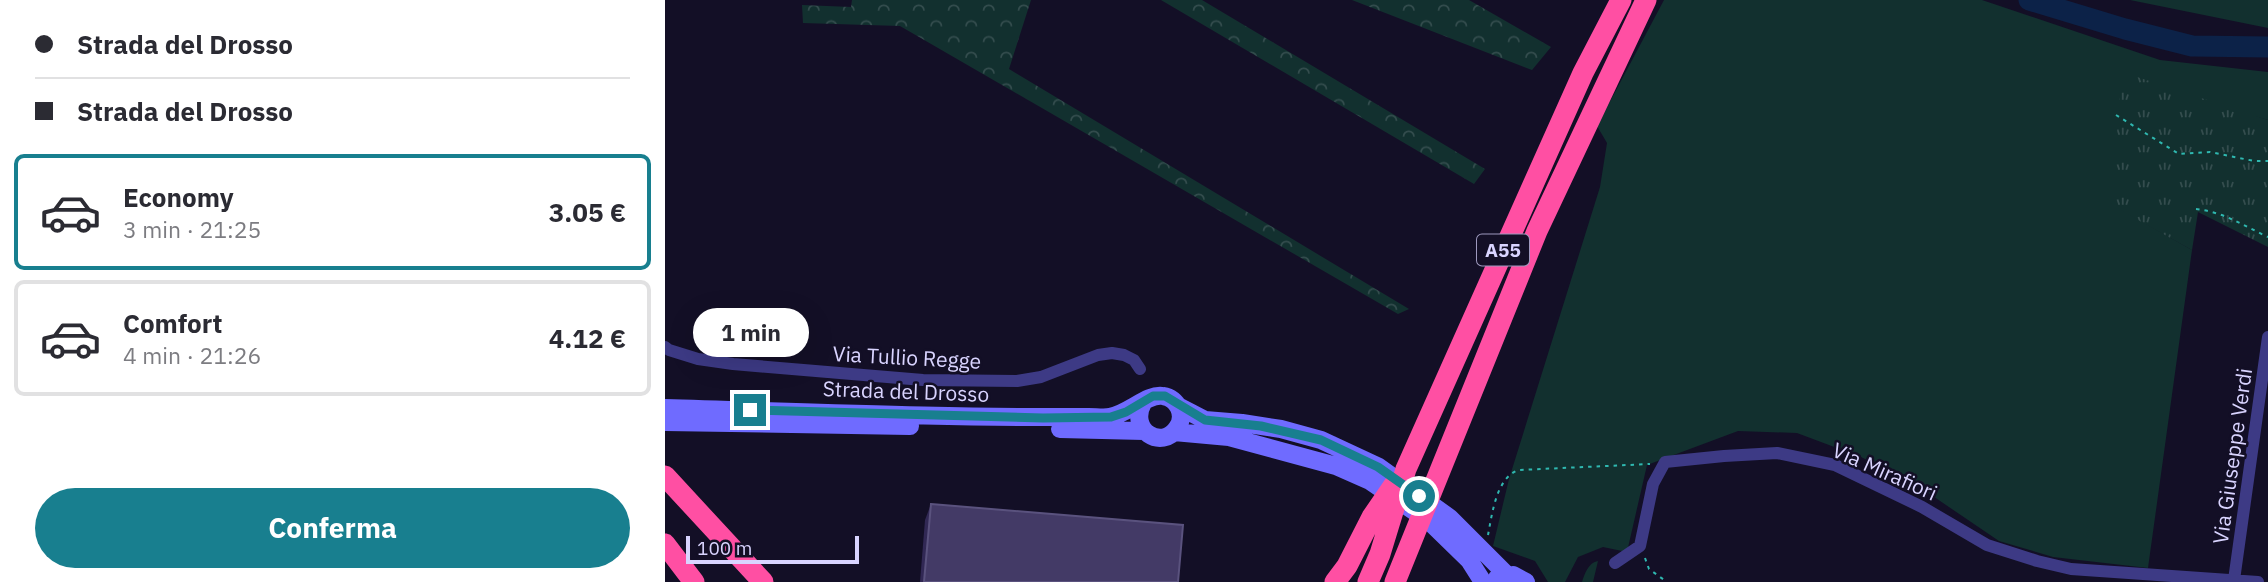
<!DOCTYPE html>
<html lang="it">
<head>
<meta charset="utf-8">
<style>
  :root { --surface:#fff; --page:#f2f2f3; --text:#2b2b33; --muted:#7c7c81; --line:#e1e1e2; --accent:#187f8f }
  body { margin:0; font-family:"IBM Plex Sans",sans-serif; background:var(--page); color:var(--text); height:100vh; display:flex; flex-direction:column; font-size:26px; white-space:nowrap }
  * { box-sizing:border-box; margin:0 }
  p { font-size:23px; color:var(--muted) }
  .icon { flex:none; width:38px; height:38px; fill:none; stroke:currentColor; stroke-width:2; stroke-linecap:round; stroke-linejoin:round }
  .map { position:relative; flex:1; overflow:hidden }
  .sheet { display:flex; flex-direction:column; background:var(--surface); width:665px }
  .sheet>* { flex:none }
  .guide { display:grid; align-content:center; height:154px; padding:0 35px; background:var(--surface) }
  .scale { position:absolute; left:21px; bottom:18px; width:173px; box-sizing:border-box; padding-left:7px; border:4px solid #d9d4ff; border-top:0; font-size:19px; line-height:24px; white-space:nowrap; color:#d9d4ff; -webkit-text-stroke:5px #130f26; paint-order:stroke }
  .end { position:absolute; width:32px; height:32px; margin:-16px; border:9px solid #187f8f; background:#fff; box-shadow:0 0 0 4px #fff }
  .from { border-radius:50% }
  .bubble { position:absolute; height:49px; border-radius:24px; background:var(--surface); box-shadow:0 7px 28px #0002; font-size:23px; font-weight:800; line-height:49px; text-align:center }
  .guide b { display:flex; align-items:center; gap:24px; height:66px; font-size:26px }
  .guide b+b { border-top:2px solid var(--line) }
  .guide i { width:18px; height:18px; background:var(--text) }
  ul { padding:0; list-style:none }
  li { display:flex; align-items:center; gap:21px; height:116px; margin:0 14px 10px; padding:0 21px; border:4px solid var(--line); border-radius:10px }
  li div { flex:1 }
  li b { display:block; font-size:26px }
  li em { font-style:normal; font-weight:800 }
  li.active { border-color:var(--accent) }
  li>.icon { width:63px; height:63px; stroke-width:1.5 }
  .button { display:flex; gap:14px; margin-top:auto; padding:14px 35px }
  .button a { flex:1; height:80px; border-radius:42px; background:var(--accent); color:#fff; font-size:28px; font-weight:800; line-height:80px; text-align:center }
  main { display:flex; flex:1; min-height:0 }
  .map>svg:first-child { display:block }
  .green { fill:#12302f }
  .forest { fill:url(#forest-crowns) }
  .park { fill:url(#park-tufts) }
  .lines { fill:none; stroke-linecap:round; stroke-linejoin:round }
  .river { stroke:#0c2248; stroke-width:21 }
  .path { stroke:#2fb8b0; stroke-width:2; stroke-dasharray:3.5 5; stroke-linecap:butt }
  .street { stroke:#3d3a85; stroke-width:12 }
  .secondary { stroke:#6f6bff; stroke-width:18 }
  .highway { stroke:#ff4fa3; stroke-width:21 }
  .wall { fill:#312854 }
  .building { fill:#433a66; stroke:#5a527e; stroke-width:2 }
  .route { stroke:#187f8f; stroke-width:9 }
  .labels { text-anchor:middle; dominant-baseline:central; stroke-width:5; stroke-linejoin:round; paint-order:stroke }
  .shield { fill:#130f26; stroke:#9e99be; stroke-width:2 }
  .shield-label { font-size:19px; font-weight:bold; fill:#d9d4ff }
  .street-label { font-size:21px; fill:#d9d4ff; stroke:#130f26 }
</style>
</head>
<body>
<main>
<section class="sheet">
<div class="guide">
<b><i class="from"></i>Strada del Drosso</b>
<b><i></i>Strada del Drosso</b>
</div>
<ul>
<li class="active"><svg class="icon" aria-label="car" viewBox="0 0 24 24"><path d="M5 17H2v-5l4-1 3-4h7l3 4 3 1v5h-3M9 17h6M6 11h13"/><circle cx="7" cy="17" r="2"/><circle cx="17" cy="17" r="2"/></svg><div><b>Economy</b><p>3 min · 21:25</p></div><em>3.05 €</em></li>
<li><svg class="icon" aria-label="car" viewBox="0 0 24 24"><path d="M5 17H2v-5l4-1 3-4h7l3 4 3 1v5h-3M9 17h6M6 11h13"/><circle cx="7" cy="17" r="2"/><circle cx="17" cy="17" r="2"/></svg><div><b>Comfort</b><p>4 min · 21:26</p></div><em>4.12 €</em></li>
</ul>
<div class="button"><a>Conferma</a></div>
</section>
<div class="map">
<svg width="1603" height="582" viewBox="0 0 1603 582">
  <defs>
    <pattern id="forest-crowns" width="20" height="18" patternUnits="userSpaceOnUse" patternTransform="scale(1.75)"><rect width="20" height="18" fill="#12302f"/><path d="M2 6a3 3 0 1 1 6 0M12 15a3 3 0 1 1 6 0" fill="none" stroke="#344d4e"/></pattern>
    <pattern id="park-tufts" width="24" height="20" patternUnits="userSpaceOnUse" patternTransform="scale(1.75)"><rect width="24" height="20" fill="#12302f"/><path d="M3 7l-1-3M5 7V3M7 7l1-3M15 17l-1-3M17 17v-4M19 17l1-3" fill="none" stroke="#344d4e"/></pattern>
  </defs>
  <rect width="100%" height="100%" fill="#130f26"/>
  <!-- green -->
  <path class="green" d="M 999,0 L 1317,0 L 1495,60 L 1603,72 L 1603,120 L 1589,116 L 1446,204 L 1527,250 L 1483,568 L 1388,557 L 1334,541 L 1253,486 L 1196,457 L 1132,433 L 1073,431 L 982,465 L 962,552 L 938,547 L 913,557 L 900,582 L 883,582 L 870,561 L 828,546 L 844,479 L 935,187 L 942,143 L 932,126 Z
    M 1465,0 L 1603,0 L 1603,28 Z
    M 933,561 L 928,582 L 917,582 C 920,573 923,563 933,561 Z"/>
  <!-- forest -->
  <path class="forest" d="M 187,0 L 366,0 L 344,69 L 744,309 L 733,314 L 235,26 L 138,23 L 137,5 L 186,7 Z
    M 496,0 L 537,0 L 820,169 L 809,184 Z
    M 687,0 L 804,0 L 886,47 L 867,70 Z"/>
  <!-- park -->
  <path class="park" d="M 1457,72 L 1603,120 L 1603,247 L 1533,212 L 1527,250 L 1446,205 Z"/>
  <g class="lines">
    <!-- river -->
    <path class="river" d="M 1364,0 L 1460,29 L 1527,46 L 1603,47"/>
    <!-- path -->
    <path class="path" d="M 1451,115 L 1514,154 L 1545,152 L 1589,161 L 1603,161
      M 1531,209 C 1559,212 1579,226 1603,237
      M 294,393 L 313,394
      M 823,535 C 827,515 831,477 854,470 L 985,464
      M 980,558 L 984,569 L 1002,582"/>
    <!-- street -->
    <path class="street" d="M 0,347 L 4,350 L 33,359 L 68,364 L 258,380 L 352,381 L 376,377 L 433,355 L 447,353 L 459,355 L 469,360 L 475,369
      M 950,563 L 975,546 L 988,484 L 1000,462 L 1059,456 L 1112,453 L 1170,465 L 1257,507 L 1322,545 L 1372,561 L 1406,569 L 1593,582
      M 1569,580 L 1603,337"/>
    <!-- secondary -->
    <path class="secondary" d="M 513,406 L 540,420 L 577,423 L 616,429 L 656,440 L 714,467 L 785,518 L 842,575
      M 0,408 C 141,412 283,418 424,417 C 431,417 439,418 445,417 C 463,414 483,393 498,396 C 513,398 521,416 512,428 C 497,451 463,430 478,403
      M 0,422 L 245,426
      M 395,429 L 479,431
      M 509,432 L 564,437 L 671,466 L 705,481 L 765,522 L 804,560 L 818,582
      M 832,578 L 848,575 L 861,582"/>
    <!-- highway -->
    <path class="highway" d="M 0,476 L 98,582
      M 0,544 L 29,582
      M 670,582 L 682,566 L 707,517 L 729,485
      M 703,582 L 715,554 L 741,469 L 918,73 L 956,0
      M 730,582 L 872,231 L 981,0"/>
  </g>
  <!-- wall -->
  <path class="wall" d="M 266,504 L 513,582 L 255,582 L 260,520 Z"/>
  <!-- building -->
  <path class="building" d="M 266,504 L 518,525 L 513,582 L 259,582 Z"/>
  <g class="lines">
    <!-- route -->
    <path class="route" d="M 85,410 L 378,418 L 446,417 L 461,412 L 488,396 L 500,396 L 540,420 L 596,426 L 656,440 L 713,467 L 754,496"/>
  </g>
  <g class="labels">
    <!-- shield labels -->
    <rect class="shield" x="812" y="234.5" width="52" height="31" rx="5"/>
    <g class="shield-label">
      <text x="838" y="250">A55</text>
    </g>
    <!-- street labels -->
    <g class="street-label">
      <text transform="translate(242 357) rotate(3)">Via Tullio Regge</text>
      <text transform="translate(241 391) rotate(2)">Strada del Drosso</text>
      <text transform="translate(1567 456) rotate(-82)">Via Giuseppe Verdi</text>
      <text transform="translate(1220 471) rotate(24)">Via Mirafiori</text>
    </g>
  </g>
</svg>
<div class="scale">100 m</div>
<i class="end from" style="left:754px;top:496px"></i>
<i class="end" style="left:85px;top:410px"></i>
<div class="bubble" style="left:28px;top:308px;width:116px">1 min</div>
</div>
</main>
</body>
</html>
